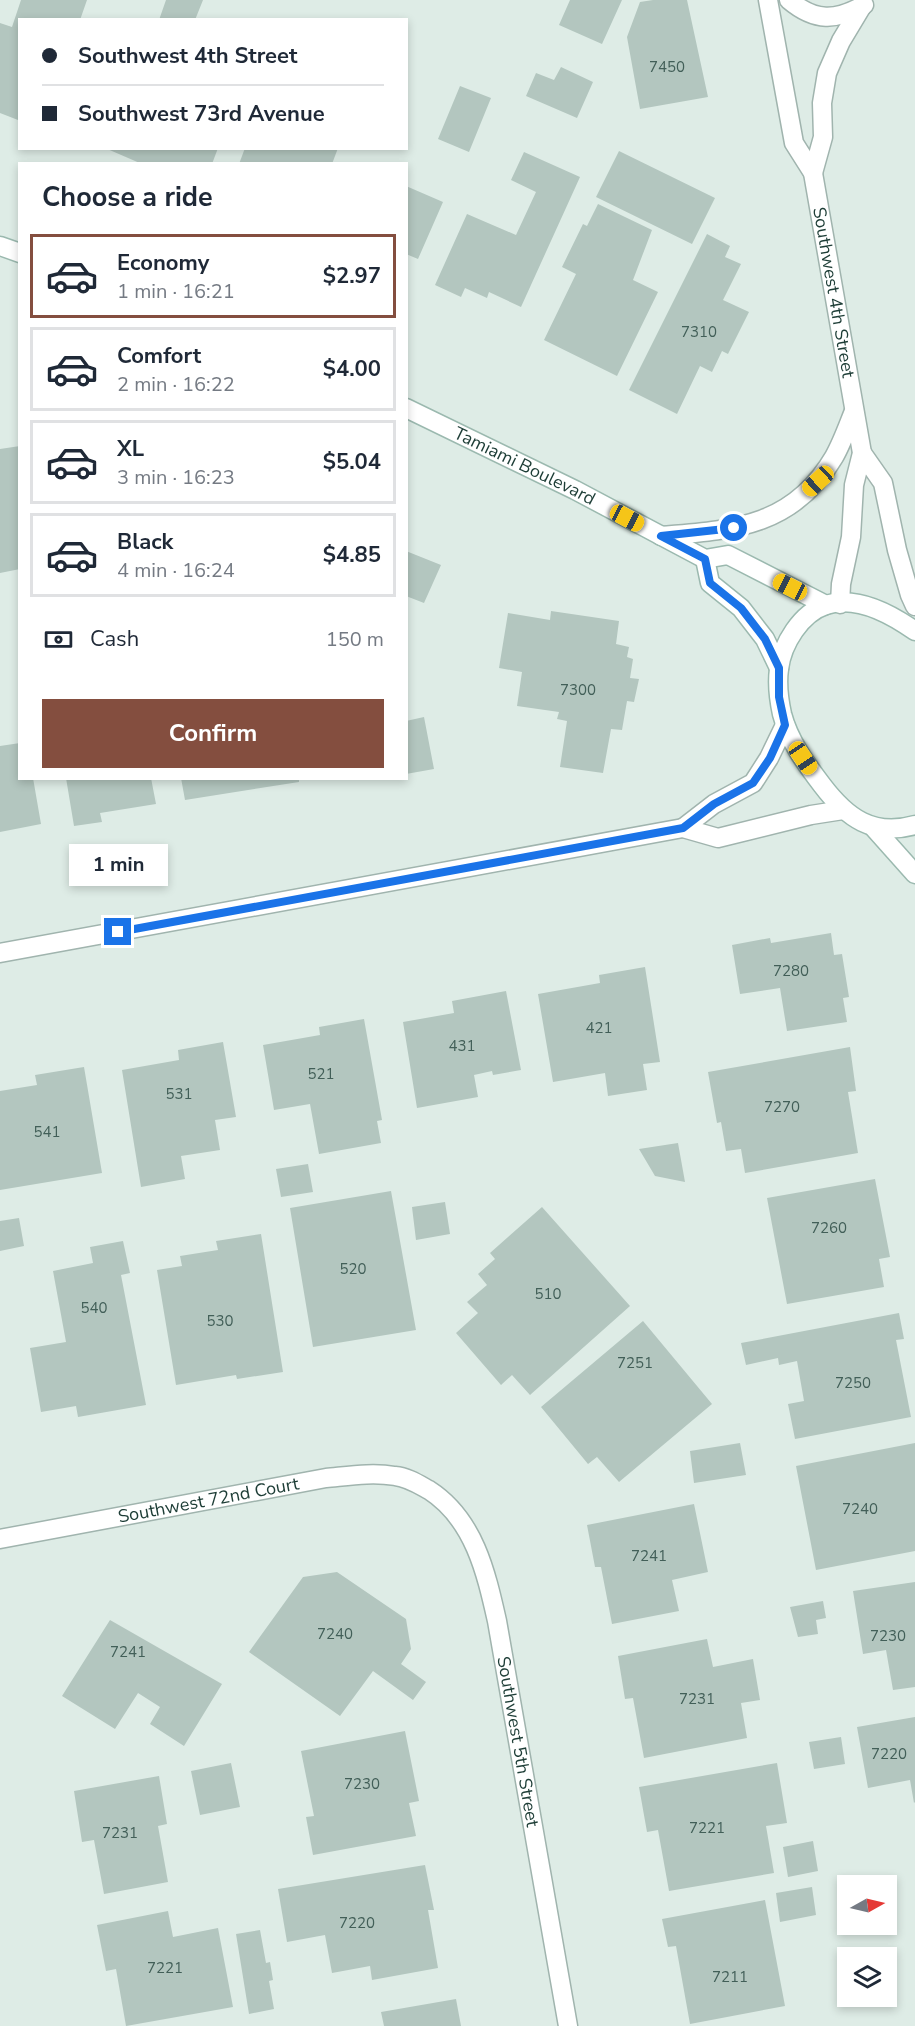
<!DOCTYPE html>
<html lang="en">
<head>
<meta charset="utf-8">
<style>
  :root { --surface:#fff; --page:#f2f2f3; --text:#1f2937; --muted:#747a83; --line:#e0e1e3; --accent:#844e3f }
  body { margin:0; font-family:"Nunito Sans",sans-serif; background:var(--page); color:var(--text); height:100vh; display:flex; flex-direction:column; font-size:22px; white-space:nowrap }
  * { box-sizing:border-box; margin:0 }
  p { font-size:20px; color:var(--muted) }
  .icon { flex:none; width:33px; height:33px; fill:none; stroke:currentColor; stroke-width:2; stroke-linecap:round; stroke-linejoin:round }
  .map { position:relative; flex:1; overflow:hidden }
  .panel { position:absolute; left:18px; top:162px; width:390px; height:618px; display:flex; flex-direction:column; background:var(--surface); border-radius:0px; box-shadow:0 3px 9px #0003 }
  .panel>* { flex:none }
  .guide { position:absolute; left:18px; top:18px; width:390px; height:132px; border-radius:0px; box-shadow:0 3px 9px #0003; display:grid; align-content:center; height:132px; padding:0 24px; background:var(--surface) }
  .needle { width:39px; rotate:82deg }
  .controls { position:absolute; left:837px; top:1875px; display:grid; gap:12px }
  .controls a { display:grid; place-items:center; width:60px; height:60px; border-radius:0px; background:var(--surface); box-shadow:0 3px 9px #0003; font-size:30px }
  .end { position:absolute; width:27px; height:27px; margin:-14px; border:8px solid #1a73e8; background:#fff; box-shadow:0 0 0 3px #fff }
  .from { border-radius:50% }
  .bubble { position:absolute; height:42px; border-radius:0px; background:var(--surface); box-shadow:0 3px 9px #0003; font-size:20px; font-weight:700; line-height:42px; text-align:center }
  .car { position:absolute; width:18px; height:36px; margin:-18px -9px; border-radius:8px; box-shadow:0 0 4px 2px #0007; background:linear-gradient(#f5c518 24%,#345 0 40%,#f5c518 0 76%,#345 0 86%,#f5c518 0) }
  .guide b { display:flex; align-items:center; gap:21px; height:57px; font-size:22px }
  .guide b+b { border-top:2px solid var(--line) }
  .guide i { width:15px; height:15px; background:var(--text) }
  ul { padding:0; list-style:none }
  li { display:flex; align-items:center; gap:18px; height:84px; margin:0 12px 9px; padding:0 12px; border:3px solid var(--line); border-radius:0px }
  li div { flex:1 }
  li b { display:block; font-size:22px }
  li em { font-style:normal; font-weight:700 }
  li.selected { border-color:var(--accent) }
  li>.icon { width:54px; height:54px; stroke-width:1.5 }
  h2 { padding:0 24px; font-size:27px; line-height:72px }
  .pay { display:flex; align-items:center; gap:15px; height:66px; padding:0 24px; font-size:22px }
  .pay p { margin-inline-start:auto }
  .button { display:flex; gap:12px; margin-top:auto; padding:12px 24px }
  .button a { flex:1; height:69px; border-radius:0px; background:var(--accent); color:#fff; font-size:24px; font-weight:700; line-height:69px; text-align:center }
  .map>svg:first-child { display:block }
  .building { fill:#b3c6bf }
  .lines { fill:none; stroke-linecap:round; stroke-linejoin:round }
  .street-casing { stroke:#a0b4ae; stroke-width:21 }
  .secondary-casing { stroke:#9bb9af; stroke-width:21 }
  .street { stroke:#fff; stroke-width:18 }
  .secondary { stroke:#fff; stroke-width:18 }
  .route { stroke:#1a73e8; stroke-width:8 }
  .labels { text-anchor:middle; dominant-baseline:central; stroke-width:4.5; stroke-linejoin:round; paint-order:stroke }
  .number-label { font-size:15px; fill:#425f58 }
  .street-label { font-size:18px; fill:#1d3d36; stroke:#eef8f3 }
</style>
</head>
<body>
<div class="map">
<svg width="915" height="2026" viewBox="0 0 915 2026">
  <rect width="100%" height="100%" fill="#deece6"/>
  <!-- building -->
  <path class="building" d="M 21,0 L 87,0 L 80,20 L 20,20 L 20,114 L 18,120 L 0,113 L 0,23 L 12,27 Z
    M 166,0 L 203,0 L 195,20 L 159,20 Z
    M 570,0 L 622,0 L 602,44 L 559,25 Z
    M 653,0 L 687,0 L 708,97 L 640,109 L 627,37 L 640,2 Z
    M 561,67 L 593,82 L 577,118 L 526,96 L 536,73 L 554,80 Z
    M 460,86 L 491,98 L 469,152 L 438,139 Z
    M 105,148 L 218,148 L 212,164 L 142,164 Z
    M 245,148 L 338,148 L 332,164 L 239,164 Z
    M 619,151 L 715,198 L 692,244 L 596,197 Z
    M 524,152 L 580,177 L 521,307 L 489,292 L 487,298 L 465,288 L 461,297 L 435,285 L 467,214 L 516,235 L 536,192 L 511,180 Z
    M 406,186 L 443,202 L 418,259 L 406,254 Z
    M 598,204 L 652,230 L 633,280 L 658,292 L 617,376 L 544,340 L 576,274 L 562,267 L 583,224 L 587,226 Z
    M 707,234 L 730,246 L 725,257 L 741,264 L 723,300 L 749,312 L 728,354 L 722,351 L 712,372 L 700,366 L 677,414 L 629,390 Z
    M 20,446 L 20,569 L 0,573 L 0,449 Z
    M 406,551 L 441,565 L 424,603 L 406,596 Z
    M 551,611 L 619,621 L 616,644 L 629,647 L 627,657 L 633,659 L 630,678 L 639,679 L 634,702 L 627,701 L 622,730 L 611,729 L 603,773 L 560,767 L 567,721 L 557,719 L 559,712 L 517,706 L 522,672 L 499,668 L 508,613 L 550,620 Z
    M 424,717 L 434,769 L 406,774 L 406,721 Z
    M 20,743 L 20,778 L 33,778 L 41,824 L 0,832 L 0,746 Z
    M 66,778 L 151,778 L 156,804 L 100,813 L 102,822 L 74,826 Z
    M 181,778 L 299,778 L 299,782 L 185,800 Z
    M 831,933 L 834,955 L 842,954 L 849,997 L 843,998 L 847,1022 L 787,1031 L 780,988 L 740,994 L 732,945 L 770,938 L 771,943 Z
    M 645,967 L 660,1062 L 643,1064 L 647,1090 L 608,1096 L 605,1073 L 553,1082 L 538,994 L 600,983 L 599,975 Z
    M 506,991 L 521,1070 L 493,1075 L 492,1071 L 474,1075 L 478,1097 L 417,1108 L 403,1022 L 454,1013 L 452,1001 Z
    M 364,1019 L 382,1120 L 377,1121 L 381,1143 L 319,1154 L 310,1104 L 274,1110 L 263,1045 L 320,1035 L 319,1027 Z
    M 223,1042 L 236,1117 L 215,1120 L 220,1150 L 181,1156 L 185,1179 L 141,1187 L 122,1070 L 179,1060 L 178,1050 Z
    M 850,1047 L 856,1091 L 848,1092 L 858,1153 L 745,1173 L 741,1149 L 726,1151 L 721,1122 L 717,1123 L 708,1072 Z
    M 84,1067 L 102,1173 L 0,1190 L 0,1091 L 37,1085 L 35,1075 Z
    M 678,1143 L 685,1182 L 655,1176 L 639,1149 Z
    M 308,1164 L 313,1192 L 281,1197 L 276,1169 Z
    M 875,1179 L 890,1257 L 879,1259 L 884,1287 L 787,1304 L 767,1198 Z
    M 391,1191 L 416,1330 L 313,1347 L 290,1208 Z
    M 445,1202 L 450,1234 L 416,1240 L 412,1207 Z
    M 542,1207 L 630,1306 L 530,1395 L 512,1375 L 501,1385 L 456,1333 L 478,1313 L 467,1302 L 487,1285 L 478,1274 L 495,1259 L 490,1253 Z
    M 19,1218 L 24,1246 L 0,1251 L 0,1221 Z
    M 261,1234 L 283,1372 L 237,1379 L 236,1375 L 176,1385 L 157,1270 L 182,1266 L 180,1256 L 218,1250 L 216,1241 Z
    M 123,1241 L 130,1273 L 121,1275 L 146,1405 L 78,1417 L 76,1406 L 41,1412 L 30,1348 L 66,1342 L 53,1271 L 93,1263 L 90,1247 Z
    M 899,1313 L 904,1339 L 896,1340 L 911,1417 L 795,1439 L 788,1404 L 804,1401 L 797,1361 L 779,1365 L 778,1358 L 746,1365 L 741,1343 Z
    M 643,1321 L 712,1404 L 619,1482 L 597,1457 L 588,1464 L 541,1407 Z
    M 740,1443 L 746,1475 L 694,1483 L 690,1451 Z
    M 915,1443 L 915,1551 L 816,1570 L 796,1466 Z
    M 694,1504 L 708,1572 L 672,1580 L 679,1611 L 612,1624 L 601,1567 L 595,1567 L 587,1525 Z
    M 337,1572 L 406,1619 L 411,1649 L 401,1664 L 426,1682 L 413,1700 L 373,1671 L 340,1716 L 249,1652 L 303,1577 Z
    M 915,1582 L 915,1687 L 893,1690 L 886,1650 L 863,1654 L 853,1591 Z
    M 823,1601 L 826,1618 L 816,1620 L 818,1634 L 798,1637 L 790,1607 Z
    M 110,1620 L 222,1684 L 184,1746 L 150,1724 L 160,1707 L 138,1693 L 115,1729 L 62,1696 Z
    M 707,1639 L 713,1667 L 753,1659 L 760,1700 L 741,1703 L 747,1738 L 644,1758 L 633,1698 L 625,1699 L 618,1656 Z
    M 915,1717 L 915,1802 L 914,1803 L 910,1780 L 868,1788 L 857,1727 Z
    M 405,1731 L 419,1801 L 409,1803 L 416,1836 L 313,1855 L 306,1817 L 314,1816 L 301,1751 Z
    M 841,1737 L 845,1764 L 814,1769 L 809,1742 Z
    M 231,1763 L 240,1807 L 200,1815 L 191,1771 Z
    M 777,1763 L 787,1823 L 766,1826 L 774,1873 L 669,1891 L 658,1830 L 647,1832 L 639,1787 Z
    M 159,1776 L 167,1824 L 158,1826 L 168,1882 L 104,1894 L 94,1840 L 82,1842 L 74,1791 Z
    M 813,1841 L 818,1871 L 788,1877 L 783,1847 Z
    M 425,1865 L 434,1910 L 428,1910 L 438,1968 L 372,1980 L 370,1966 L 332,1973 L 325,1935 L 287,1942 L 278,1889 Z
    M 812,1887 L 816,1915 L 780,1922 L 776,1893 Z
    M 765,1900 L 785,2006 L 690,2024 L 676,1946 L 668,1947 L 662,1919 Z
    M 168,1911 L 173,1937 L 218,1928 L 233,2007 L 126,2026 L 116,1969 L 106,1971 L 97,1925 Z
    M 260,1930 L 266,1963 L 270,1962 L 273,1980 L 269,1981 L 274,2009 L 249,2014 L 236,1934 Z
    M 456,1999 L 461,2026 L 384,2026 L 381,2012 Z"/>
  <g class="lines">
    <defs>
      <g id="street">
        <path id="s1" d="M 768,0 L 794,143 L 813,173 L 862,453 L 854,485 L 851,537 L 841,584 L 840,604"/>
        <path d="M 789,0 C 815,22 836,21 864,5"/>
        <path d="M 813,173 L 823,137 L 822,103 L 827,73 L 841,41 L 862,6"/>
        <path d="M 862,453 L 883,483 L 897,550 L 910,595 L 915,606"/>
        <path d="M 661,536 C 733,530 793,527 834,457 C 842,443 848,426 854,411"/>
        <path d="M 683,828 L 714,804 L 753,783 L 769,758 L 785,725"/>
        <path d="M 0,953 L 683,828 L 718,838 L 811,815 L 843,810"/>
        <path id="s2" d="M 0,1539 L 326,1478 C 348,1476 372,1472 395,1476 C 407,1477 418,1484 429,1490 C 474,1519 486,1572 497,1621 L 568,2026"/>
      </g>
      <g id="secondary">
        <path d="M 0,246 L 20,253"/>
        <path id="s3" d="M 406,408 L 575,490 L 705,559 L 728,555 L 826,605"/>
        <path d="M 705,559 L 710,583 L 741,608 L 765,639 L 779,668"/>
        <path d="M 915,631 C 891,614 856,595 826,605 C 801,613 782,644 779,669 C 777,683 779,700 782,714 C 789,741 806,764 822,785 C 847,818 873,837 915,825"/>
        <path d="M 874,828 L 915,874"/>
      </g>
    </defs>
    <!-- street casing -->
    <use href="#street" class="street-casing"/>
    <!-- secondary casing -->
    <use href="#secondary" class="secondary-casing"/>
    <!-- street -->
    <use href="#street" class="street"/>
    <!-- secondary -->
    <use href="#secondary" class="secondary"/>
  </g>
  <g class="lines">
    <!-- route -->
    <path class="route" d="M 118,932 L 683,828 L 714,804 L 753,783 L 770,758 L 785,725 L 779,697 L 779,668 L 765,639 L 741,608 L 710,583 L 705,559 L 661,536 L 734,528"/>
  </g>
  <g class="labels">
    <!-- number labels -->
    <g class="number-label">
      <text x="667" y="67">7450</text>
      <text x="699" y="332">7310</text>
      <text x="578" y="690">7300</text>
      <text x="791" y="971">7280</text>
      <text x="599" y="1028">421</text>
      <text x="462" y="1046">431</text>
      <text x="321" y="1074">521</text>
      <text x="179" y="1094">531</text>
      <text x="782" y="1107">7270</text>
      <text x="47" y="1132">541</text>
      <text x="829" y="1228">7260</text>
      <text x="353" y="1269">520</text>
      <text x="548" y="1294">510</text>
      <text x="94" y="1308">540</text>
      <text x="220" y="1321">530</text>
      <text x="635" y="1363">7251</text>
      <text x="853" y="1383">7250</text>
      <text x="860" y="1509">7240</text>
      <text x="649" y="1556">7241</text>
      <text x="335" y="1634">7240</text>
      <text x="888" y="1636">7230</text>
      <text x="128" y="1652">7241</text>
      <text x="697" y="1699">7231</text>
      <text x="889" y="1754">7220</text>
      <text x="362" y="1784">7230</text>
      <text x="707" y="1828">7221</text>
      <text x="120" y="1833">7231</text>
      <text x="357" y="1923">7220</text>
      <text x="165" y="1968">7221</text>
      <text x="730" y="1977">7211</text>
    </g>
    <!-- street labels -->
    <g class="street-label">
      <text stroke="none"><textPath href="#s1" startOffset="302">Southwest 4th Street</textPath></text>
      <text stroke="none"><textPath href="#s3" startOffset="132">Tamiami Boulevard</textPath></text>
      <text stroke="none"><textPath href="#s2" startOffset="212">Southwest 72nd Court</textPath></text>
      <text stroke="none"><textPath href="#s2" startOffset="712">Southwest 5th Street</textPath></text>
    </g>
  </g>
</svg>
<div class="controls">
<a><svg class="needle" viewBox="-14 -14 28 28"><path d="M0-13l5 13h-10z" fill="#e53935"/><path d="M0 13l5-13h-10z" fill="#747a83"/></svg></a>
<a><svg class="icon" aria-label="layers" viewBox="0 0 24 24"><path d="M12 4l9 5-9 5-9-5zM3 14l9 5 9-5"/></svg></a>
</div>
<i class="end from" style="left:734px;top:528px"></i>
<i class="end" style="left:118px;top:932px"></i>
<div class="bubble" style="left:69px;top:844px;width:99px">1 min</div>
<i class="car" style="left:818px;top:481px;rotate:227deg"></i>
<i class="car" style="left:627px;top:518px;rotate:118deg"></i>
<i class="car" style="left:790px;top:587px;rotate:297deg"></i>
<i class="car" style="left:803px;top:758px;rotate:146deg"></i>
<div class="guide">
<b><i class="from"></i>Southwest 4th Street</b>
<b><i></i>Southwest 73rd Avenue</b>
</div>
<section class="panel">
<h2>Choose a ride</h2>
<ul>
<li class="selected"><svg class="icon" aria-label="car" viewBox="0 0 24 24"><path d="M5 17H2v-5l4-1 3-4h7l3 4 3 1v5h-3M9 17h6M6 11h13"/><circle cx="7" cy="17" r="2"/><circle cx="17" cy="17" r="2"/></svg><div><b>Economy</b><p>1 min · 16:21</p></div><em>$2.97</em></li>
<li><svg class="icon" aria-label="car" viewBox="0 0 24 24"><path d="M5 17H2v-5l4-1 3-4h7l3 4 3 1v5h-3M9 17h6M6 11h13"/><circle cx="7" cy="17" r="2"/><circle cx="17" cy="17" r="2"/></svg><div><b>Comfort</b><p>2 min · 16:22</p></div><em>$4.00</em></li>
<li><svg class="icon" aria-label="car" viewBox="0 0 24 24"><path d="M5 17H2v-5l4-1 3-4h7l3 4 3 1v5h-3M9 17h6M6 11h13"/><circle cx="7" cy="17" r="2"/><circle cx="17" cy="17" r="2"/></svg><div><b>XL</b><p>3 min · 16:23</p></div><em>$5.04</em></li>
<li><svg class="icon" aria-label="car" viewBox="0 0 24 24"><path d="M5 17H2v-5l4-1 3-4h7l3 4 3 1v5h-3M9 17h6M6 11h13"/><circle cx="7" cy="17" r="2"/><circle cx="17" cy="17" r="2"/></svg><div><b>Black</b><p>4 min · 16:24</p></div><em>$4.85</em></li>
</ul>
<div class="pay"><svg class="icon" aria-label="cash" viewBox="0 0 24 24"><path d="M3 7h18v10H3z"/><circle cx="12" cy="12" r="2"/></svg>Cash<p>150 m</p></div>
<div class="button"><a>Confirm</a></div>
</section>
</div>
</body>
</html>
